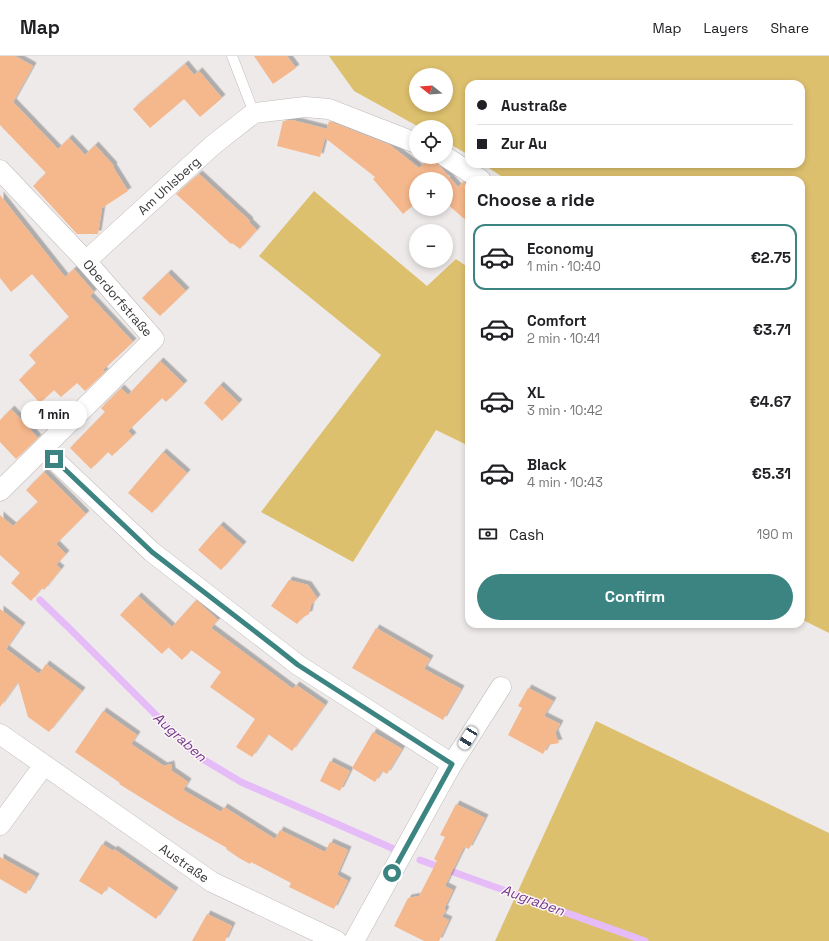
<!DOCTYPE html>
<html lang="en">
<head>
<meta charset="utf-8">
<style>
  :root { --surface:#fff; --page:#f2f2f2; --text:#202124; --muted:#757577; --line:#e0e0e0; --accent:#3c8481 }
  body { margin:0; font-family:"Space Grotesk",sans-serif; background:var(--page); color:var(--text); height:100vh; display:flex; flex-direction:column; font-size:15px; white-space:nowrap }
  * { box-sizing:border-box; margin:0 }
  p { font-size:13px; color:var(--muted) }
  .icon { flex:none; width:22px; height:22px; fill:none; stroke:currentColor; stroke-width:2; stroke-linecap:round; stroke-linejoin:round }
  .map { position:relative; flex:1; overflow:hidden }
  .drawer { position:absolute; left:465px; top:120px; width:340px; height:452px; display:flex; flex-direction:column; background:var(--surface); border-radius:12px; box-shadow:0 2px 6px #0003 }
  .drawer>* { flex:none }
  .top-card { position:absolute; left:465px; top:24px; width:340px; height:88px; border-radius:12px; box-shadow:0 2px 6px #0003; display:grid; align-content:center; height:88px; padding:0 12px; background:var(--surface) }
  .needle { width:26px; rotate:287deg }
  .controls { position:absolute; left:409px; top:12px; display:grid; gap:8px }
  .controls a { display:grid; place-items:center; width:44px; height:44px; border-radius:50%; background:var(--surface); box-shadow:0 2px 6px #0003; font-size:20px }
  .end { position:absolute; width:18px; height:18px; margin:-9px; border:5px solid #3c8481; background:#fff; box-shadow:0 0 0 2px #fff }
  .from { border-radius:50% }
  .bubble { position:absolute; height:28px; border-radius:14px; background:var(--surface); box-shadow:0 2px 6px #0003; font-size:13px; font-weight:700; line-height:28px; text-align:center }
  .car { position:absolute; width:12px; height:24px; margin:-12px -6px; border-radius:5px; box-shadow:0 0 3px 1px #0007; background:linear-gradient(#fff 24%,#345 0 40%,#fff 0 76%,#345 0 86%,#fff 0) }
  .top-card b { display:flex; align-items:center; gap:14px; height:38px; font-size:15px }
  .top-card b+b { border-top:1px solid var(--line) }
  .top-card i { width:10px; height:10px; background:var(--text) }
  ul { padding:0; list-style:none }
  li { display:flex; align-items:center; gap:12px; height:66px; margin:0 8px 6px; padding:0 4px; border:2px solid transparent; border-radius:12px }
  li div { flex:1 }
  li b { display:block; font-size:15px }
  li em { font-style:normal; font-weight:700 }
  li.current { border-color:var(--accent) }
  li>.icon { width:36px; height:36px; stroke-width:1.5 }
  h2 { padding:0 12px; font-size:18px; line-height:48px }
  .pay { display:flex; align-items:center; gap:10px; height:44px; padding:0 12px; font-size:15px }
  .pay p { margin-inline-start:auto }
  .button { display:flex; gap:8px; margin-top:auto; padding:8px 12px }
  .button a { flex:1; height:46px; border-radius:24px; background:var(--accent); color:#fff; font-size:16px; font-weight:700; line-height:46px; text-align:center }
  header { display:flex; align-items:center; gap:24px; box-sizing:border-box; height:56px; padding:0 20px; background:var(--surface); border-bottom:1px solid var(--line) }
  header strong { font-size:19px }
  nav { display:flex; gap:22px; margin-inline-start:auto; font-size:14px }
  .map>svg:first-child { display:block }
  .green { fill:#ddc06e; fill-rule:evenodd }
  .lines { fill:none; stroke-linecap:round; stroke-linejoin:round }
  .stream { stroke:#e5bcf7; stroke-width:7 }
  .building { fill:#f5b78c; filter:url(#shadow) }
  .lane-casing { stroke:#c0bbba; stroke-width:11 }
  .street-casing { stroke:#c0bbba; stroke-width:21 }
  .lane { stroke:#fff; stroke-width:10 }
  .street { stroke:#fff; stroke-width:20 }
  .route { stroke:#3c8481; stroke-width:5 }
  .labels { text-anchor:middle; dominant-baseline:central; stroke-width:3; stroke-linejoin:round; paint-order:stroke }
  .street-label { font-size:13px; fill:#393737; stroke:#fdf7f7 }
  .water-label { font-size:14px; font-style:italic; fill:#74388d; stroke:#fdf7f7 }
</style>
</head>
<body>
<header>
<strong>Map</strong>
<nav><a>Map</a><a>Layers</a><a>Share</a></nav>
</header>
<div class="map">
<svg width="829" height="885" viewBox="0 0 829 885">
  <defs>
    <filter id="shadow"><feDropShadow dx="3.5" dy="-3.5" stdDeviation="0" flood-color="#0004"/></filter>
  </defs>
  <rect width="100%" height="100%" fill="#efeaea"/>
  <!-- green -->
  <path class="green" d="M 329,0 L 829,0 L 829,577 L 801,563 L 801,124 L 507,124 L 483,108 L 801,108 L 801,28 L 469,28 L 469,99 L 446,86 L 446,71 L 419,71 L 354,35 ZM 416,19 L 446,19 L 446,49 L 416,49 Z
    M 314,135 L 427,230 L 456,203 L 469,212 L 469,390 L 436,374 L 353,506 L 261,456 L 381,299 L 259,200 Z
    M 596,665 L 829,777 L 829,885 L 495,885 Z"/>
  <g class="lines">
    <!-- stream -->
    <path class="stream" d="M 40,544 L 68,571 L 196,699 L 241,726 L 394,793
      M 420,804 L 645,885"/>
  </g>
  <!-- building -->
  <path class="building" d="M 0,0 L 15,0 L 33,10 L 13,46 L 58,93 L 69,82 L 85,99 L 95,89 L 114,110 L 113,111 L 128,135 L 102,152 L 98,178 L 77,178 L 33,130 L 46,117 L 0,69 Z
    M 254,0 L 287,0 L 296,12 L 273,28 Z
    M 185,8 L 194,19 L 199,15 L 222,42 L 200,61 L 184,43 L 150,72 L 133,53 Z
    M 292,64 L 327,73 L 329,65 L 390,89 L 419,112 L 430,101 L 433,101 L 436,106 L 458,131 L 463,126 L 469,130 L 469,167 L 446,147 L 446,123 L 416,123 L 416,147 L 403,158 L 373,123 L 375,121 L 325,82 L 320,101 L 277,90 L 283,65 Z
    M 199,118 L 250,165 L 249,166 L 257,174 L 240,193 L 232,187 L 231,188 L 176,138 Z
    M 0,139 L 65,221 L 74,213 L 94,236 L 90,240 L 133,286 L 103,314 L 105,316 L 85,335 L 77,327 L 61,341 L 54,334 L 40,347 L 19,324 L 36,307 L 29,299 L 69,261 L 32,218 L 11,236 L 0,222 Z
    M 168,217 L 186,235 L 160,260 L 142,242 Z
    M 160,305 L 184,328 L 166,346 L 162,342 L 128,375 L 133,380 L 112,400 L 108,396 L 91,413 L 70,392 L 105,356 L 101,352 L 121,332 L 128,339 Z
    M 220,329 L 239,347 L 222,365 L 204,347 Z
    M 11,353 L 38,382 L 16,403 L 0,386 L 0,364 Z
    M 163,396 L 187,417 L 152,457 L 128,437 Z
    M 44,416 L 86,458 L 56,488 L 66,498 L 56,509 L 61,513 L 44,534 L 42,532 L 31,545 L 11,527 L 20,517 L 0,499 L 0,459 L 13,470 L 38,446 L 26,434 Z
    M 220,469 L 243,489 L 221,514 L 198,494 Z
    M 289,524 L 308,529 L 317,542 L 311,549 L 309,558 L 302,562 L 297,568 L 271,550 Z
    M 138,540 L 172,571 L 196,544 L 218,564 L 211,572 L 293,633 L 296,629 L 325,649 L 292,695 L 268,678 L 252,701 L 236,691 L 255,663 L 210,631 L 221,616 L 191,594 L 182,604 L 168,591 L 162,598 L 120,559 Z
    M 0,553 L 22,570 L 6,593 L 39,618 L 46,608 L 82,635 L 49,676 L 28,661 L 18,626 L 0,651 Z
    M 376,572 L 430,603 L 424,613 L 461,633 L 443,664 L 352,612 Z
    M 528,632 L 553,645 L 544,660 L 560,668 L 555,677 L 559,687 L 548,689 L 543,698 L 508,679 L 522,652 L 518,650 Z
    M 103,655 L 137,679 L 131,688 L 164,710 L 171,708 L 172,715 L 188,726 L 183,734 L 221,756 L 224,751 L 275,783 L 280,774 L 325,796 L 330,786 L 348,794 L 337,819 L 348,825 L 334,853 L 289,831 L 291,827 L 251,806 L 250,808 L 239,802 L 226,793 L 227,792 L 179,765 L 119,728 L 120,727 L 75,696 Z
    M 373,676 L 402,693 L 387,718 L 382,715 L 375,726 L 352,712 Z
    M 330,705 L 350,715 L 340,735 L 320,725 Z
    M 456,748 L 485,762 L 469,793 L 464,791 L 445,830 L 453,834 L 444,853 L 446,854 L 442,861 L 449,864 L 439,885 L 424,885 L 394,870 L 408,842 L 419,840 L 437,805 L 434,803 L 445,781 L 440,779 Z
    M 102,788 L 113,795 L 114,793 L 175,835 L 156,863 L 108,830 L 102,839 L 79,825 Z
    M 0,801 L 36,821 L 26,838 L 0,823 Z
    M 207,858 L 232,870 L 225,885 L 192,885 Z"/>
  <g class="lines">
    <defs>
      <path id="lane" d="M 232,0 L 254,57"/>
      <g id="street">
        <path d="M 446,101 L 481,124"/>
        <path id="s1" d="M 0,114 L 86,205 L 154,283 L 0,435"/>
        <path id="s2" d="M 86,205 L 213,89 L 254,57 L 305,51 L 329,53 L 416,87"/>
        <path d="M 43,393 L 152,496 L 298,609 L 452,708"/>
        <path id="s3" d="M 0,678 L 212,826 L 337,885"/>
        <path d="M 0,769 L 44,709"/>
        <path d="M 354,885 L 452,708 L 501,631"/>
      </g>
    </defs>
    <!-- lane casing -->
    <use href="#lane" class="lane-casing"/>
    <!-- street casing -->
    <use href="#street" class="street-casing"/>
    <!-- lane -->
    <use href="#lane" class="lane"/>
    <!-- street -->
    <use href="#street" class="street"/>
  </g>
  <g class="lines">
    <!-- route -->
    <path class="route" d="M 54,403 L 152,496 L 274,590 L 298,609 L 452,708 L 392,817"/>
  </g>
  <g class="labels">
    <!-- street labels -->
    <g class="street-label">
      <text stroke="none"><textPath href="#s2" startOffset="112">Am Uhlsberg</textPath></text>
      <text stroke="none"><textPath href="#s1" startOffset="174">Oberdorfstraße</textPath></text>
      <text stroke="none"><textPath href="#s3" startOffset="225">Austraße</textPath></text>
    </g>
    <!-- water labels -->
    <g class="water-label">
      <text transform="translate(180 681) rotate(42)">Augraben</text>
      <text transform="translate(533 844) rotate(20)">Augraben</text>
    </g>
  </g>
</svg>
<div class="controls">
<a><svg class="needle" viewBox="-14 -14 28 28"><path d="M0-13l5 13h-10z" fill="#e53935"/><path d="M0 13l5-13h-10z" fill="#757577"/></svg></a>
<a><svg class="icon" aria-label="locate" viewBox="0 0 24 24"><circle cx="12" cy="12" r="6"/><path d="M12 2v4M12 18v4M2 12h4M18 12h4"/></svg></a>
<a>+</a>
<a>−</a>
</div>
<i class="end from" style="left:392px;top:817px"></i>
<i class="end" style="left:54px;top:403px"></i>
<div class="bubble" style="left:21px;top:345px;width:66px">1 min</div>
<i class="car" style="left:468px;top:682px;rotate:212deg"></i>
<div class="top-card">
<b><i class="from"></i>Austraße</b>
<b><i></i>Zur Au</b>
</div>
<section class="drawer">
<h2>Choose a ride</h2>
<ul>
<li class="current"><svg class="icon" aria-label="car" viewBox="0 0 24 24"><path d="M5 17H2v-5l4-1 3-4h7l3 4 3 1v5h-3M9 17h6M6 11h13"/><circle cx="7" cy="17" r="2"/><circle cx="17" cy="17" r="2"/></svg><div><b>Economy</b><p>1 min · 10:40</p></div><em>€2.75</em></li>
<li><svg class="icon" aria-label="car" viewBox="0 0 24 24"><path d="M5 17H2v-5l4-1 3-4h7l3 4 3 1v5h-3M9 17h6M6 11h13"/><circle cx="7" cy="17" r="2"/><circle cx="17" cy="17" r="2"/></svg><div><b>Comfort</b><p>2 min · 10:41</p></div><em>€3.71</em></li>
<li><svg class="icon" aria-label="car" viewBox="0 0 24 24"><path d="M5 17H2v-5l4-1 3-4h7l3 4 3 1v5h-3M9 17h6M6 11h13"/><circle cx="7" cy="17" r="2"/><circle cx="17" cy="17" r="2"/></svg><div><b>XL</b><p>3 min · 10:42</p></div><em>€4.67</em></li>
<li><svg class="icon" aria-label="car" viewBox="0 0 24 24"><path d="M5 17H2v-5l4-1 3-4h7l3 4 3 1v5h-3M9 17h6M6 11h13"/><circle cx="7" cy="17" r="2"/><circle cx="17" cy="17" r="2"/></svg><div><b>Black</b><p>4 min · 10:43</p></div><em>€5.31</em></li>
</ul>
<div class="pay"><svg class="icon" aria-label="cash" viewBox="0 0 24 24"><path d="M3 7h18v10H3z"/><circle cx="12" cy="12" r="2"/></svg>Cash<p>190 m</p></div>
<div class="button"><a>Confirm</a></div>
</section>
</div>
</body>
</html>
